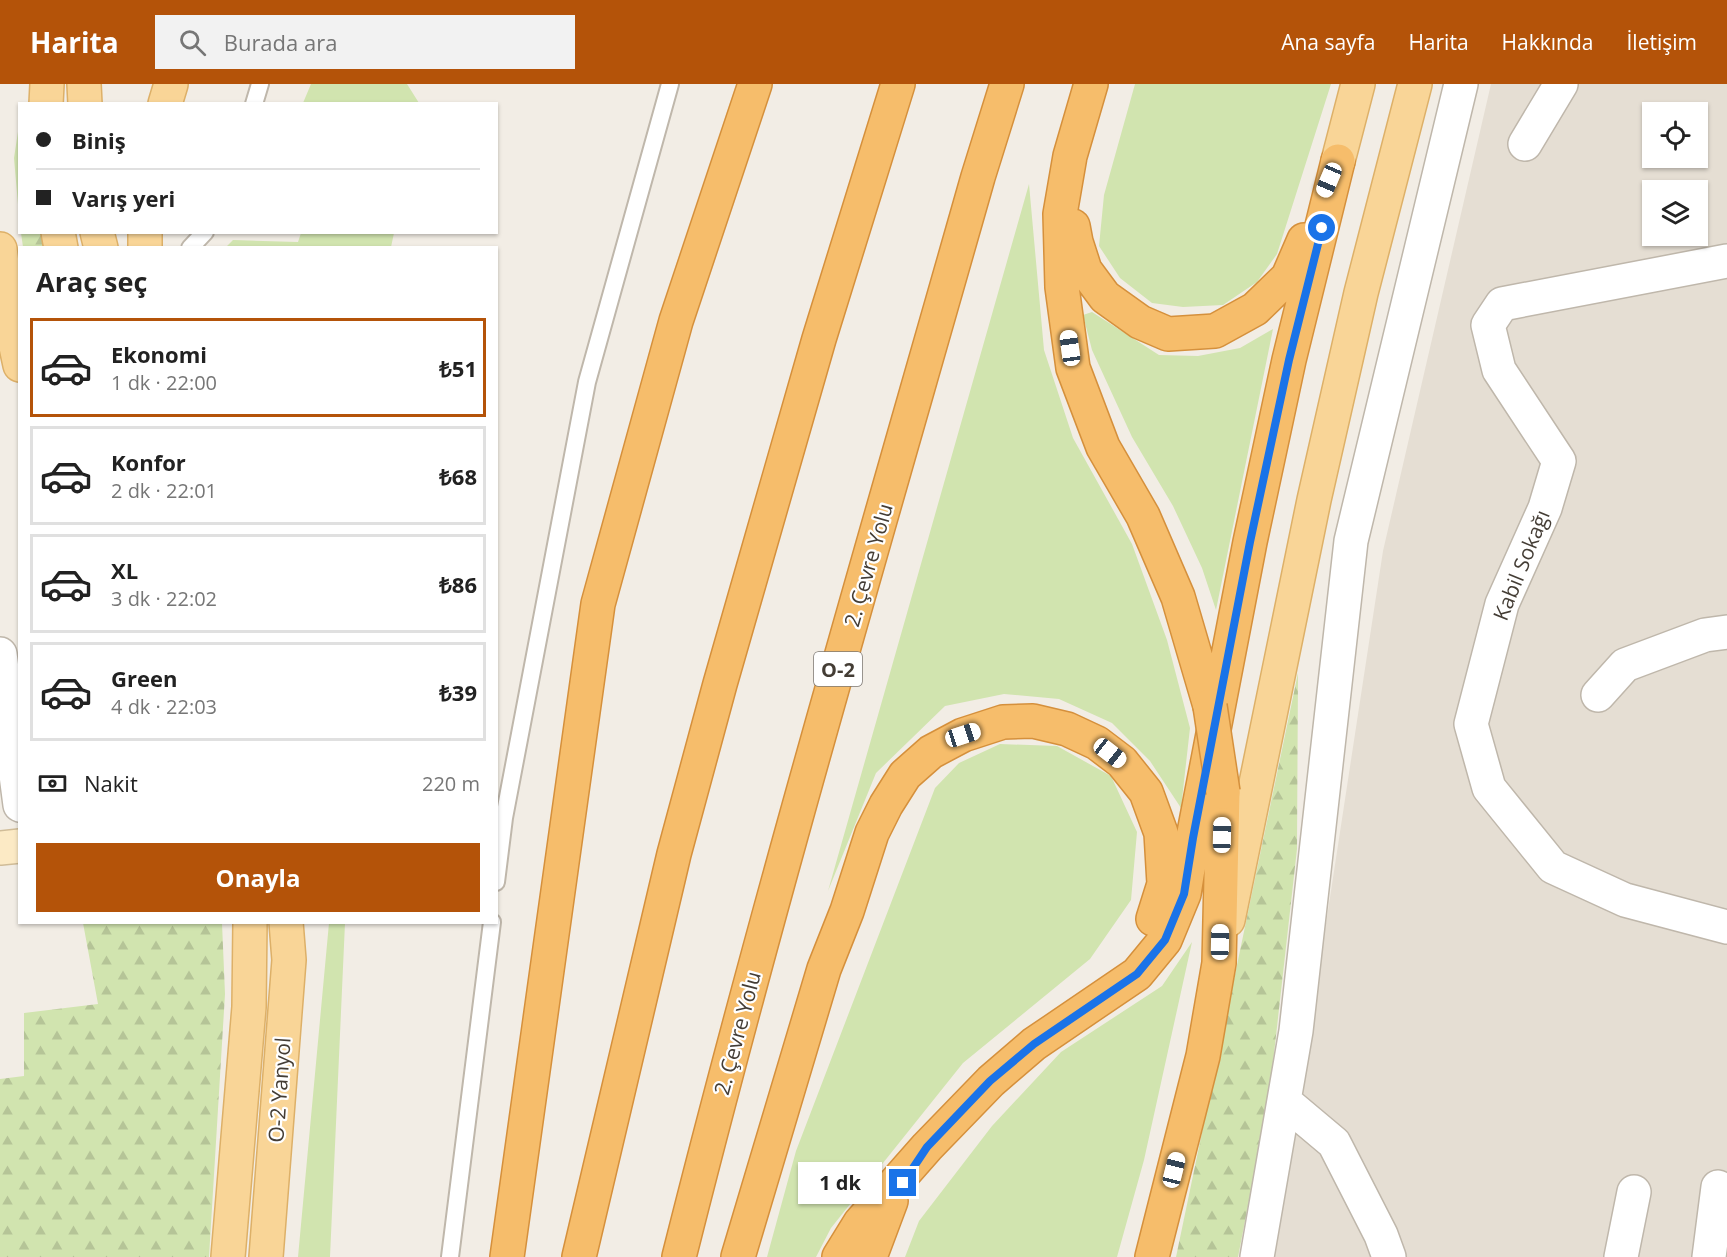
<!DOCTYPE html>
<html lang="tr">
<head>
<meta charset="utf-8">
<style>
  :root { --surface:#fff; --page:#f2f2f2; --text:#222; --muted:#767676; --line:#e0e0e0; --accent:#b45309 }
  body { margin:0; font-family:"Open Sans",sans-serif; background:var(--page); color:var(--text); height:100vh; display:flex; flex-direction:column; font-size:22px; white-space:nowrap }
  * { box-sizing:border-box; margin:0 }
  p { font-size:20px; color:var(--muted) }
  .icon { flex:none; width:33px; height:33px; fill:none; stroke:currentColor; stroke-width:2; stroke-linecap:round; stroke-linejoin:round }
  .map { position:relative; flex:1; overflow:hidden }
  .side { position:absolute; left:18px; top:162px; width:480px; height:678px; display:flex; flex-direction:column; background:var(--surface); border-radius:0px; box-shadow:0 2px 4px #0004 }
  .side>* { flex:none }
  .hud { position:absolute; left:18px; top:18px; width:480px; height:132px; border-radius:0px; box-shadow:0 2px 4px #0004; display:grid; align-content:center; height:132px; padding:0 18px; background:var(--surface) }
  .buttons { position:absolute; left:1642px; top:18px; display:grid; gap:12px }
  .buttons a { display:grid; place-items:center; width:66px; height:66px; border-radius:0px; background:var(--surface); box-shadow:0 2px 4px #0004; font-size:30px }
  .end { position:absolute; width:27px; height:27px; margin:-14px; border:8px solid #1a73e8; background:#fff; box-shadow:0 0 0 3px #fff }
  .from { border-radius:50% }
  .bubble { position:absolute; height:42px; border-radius:0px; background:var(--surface); box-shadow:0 2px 4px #0004; font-size:20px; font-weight:700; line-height:42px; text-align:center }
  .car { position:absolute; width:18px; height:36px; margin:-18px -9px; border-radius:8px; box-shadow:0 0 4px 2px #0007; background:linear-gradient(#fff 24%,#345 0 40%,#fff 0 76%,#345 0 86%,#fff 0) }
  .hud b { display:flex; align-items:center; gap:21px; height:57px; font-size:22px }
  .hud b+b { border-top:2px solid var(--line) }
  .hud i { width:15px; height:15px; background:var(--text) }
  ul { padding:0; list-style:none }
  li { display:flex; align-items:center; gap:18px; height:99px; margin:0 12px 9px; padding:0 6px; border:3px solid var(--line); border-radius:0px }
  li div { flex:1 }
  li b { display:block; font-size:22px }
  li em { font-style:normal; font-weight:700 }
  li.selected { border-color:var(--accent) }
  li>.icon { width:54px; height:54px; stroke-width:1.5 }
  h2 { padding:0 18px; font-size:27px; line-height:72px }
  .pay { display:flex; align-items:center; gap:15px; height:66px; padding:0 18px; font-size:22px }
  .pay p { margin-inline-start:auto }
  .button { display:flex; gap:12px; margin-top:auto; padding:12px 18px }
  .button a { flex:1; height:69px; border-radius:0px; background:var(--accent); color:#fff; font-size:24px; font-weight:700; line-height:69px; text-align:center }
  header { display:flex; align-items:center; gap:36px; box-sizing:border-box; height:84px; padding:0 30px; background:var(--accent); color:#fff }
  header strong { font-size:28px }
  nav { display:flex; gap:33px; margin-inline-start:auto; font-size:21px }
  .search { width:420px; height:54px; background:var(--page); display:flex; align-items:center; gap:15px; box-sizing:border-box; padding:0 21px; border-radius:0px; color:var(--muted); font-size:22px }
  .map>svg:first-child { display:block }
  .residential { fill:#e5ded3; fill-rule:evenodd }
  .green { fill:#d1e4af }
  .forest { fill:url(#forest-firs) }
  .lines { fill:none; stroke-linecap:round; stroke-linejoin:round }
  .lane-casing { stroke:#bfb7ab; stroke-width:20 }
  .street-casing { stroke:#bfb7ab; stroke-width:36 }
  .secondary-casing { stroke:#d0bc97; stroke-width:36 }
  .primary-casing { stroke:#ddb068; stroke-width:36 }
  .highway-casing { stroke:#d5903c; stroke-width:36 }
  .lane { stroke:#fff; stroke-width:16 }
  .street { stroke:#fff; stroke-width:33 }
  .secondary { stroke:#fceac5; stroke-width:33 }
  .primary { stroke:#f9d597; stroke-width:33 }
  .highway { stroke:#f6bd6b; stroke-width:33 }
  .highway-bridge-casing { stroke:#d5903c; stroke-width:36; stroke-linecap:butt }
  .highway-bridge { stroke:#f6bd6b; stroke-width:33 }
  .route { stroke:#1a73e8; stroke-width:8 }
  .labels { text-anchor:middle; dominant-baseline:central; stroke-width:4.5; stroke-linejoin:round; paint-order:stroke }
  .shield { fill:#fff; stroke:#7c7772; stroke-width:1.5 }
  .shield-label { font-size:20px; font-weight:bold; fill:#443d35 }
  .street-label { font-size:21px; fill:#443d35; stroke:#fff }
</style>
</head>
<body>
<header>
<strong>Harita</strong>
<div class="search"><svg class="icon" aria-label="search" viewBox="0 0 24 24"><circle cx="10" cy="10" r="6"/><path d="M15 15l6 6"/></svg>Burada ara</div>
<nav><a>Ana sayfa</a><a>Harita</a><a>Hakkında</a><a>İletişim</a></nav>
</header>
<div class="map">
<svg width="1727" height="1173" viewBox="0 0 1727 1173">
  <defs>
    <pattern id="forest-firs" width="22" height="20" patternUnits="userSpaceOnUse" patternTransform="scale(1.5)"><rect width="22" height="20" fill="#d1e4af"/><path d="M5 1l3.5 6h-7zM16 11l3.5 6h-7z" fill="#b5c497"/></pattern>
  </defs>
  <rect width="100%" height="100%" fill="#f2ede5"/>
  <!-- residential -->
  <path class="residential" d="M 1491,0 L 1727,0 L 1727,1173 L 1275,1173 L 1383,467 ZM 1653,28 L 1698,28 L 1698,74 L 1653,74 ZM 1653,106 L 1698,106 L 1698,152 L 1653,152 Z"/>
  <!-- green -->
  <path class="green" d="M 311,0 L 407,0 L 419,19 L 303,19 Z
    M 1135,0 L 1331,0 L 1277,170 L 1257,198 L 1223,221 L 1183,223 L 1152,219 L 1120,194 L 1099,162 L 1104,111 Z
    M 1029,100 L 1044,266 L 1073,354 L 1132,460 L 1167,556 L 1190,644 L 1181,724 L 1150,677 L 1112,639 L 1059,615 L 1004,610 L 945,622 L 876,689 L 828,807 Z
    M 301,149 L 301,148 L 394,149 L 391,163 L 226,163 L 233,156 L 298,158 Z
    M 1092,228 L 1159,271 L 1198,272 L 1240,264 L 1273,245 L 1216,526 L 1202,484 L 1173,422 L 1132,353 L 1092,266 L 1083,231 Z
    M 1000,660 L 1057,662 L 1111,692 L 1137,748 L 1131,816 L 1090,875 L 963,979 L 831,1144 L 816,1173 L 767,1173 L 796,1067 L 935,704 L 959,679 Z
    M 329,839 L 345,839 L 330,1173 L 298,1173 Z
    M 1192,858 L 1144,1076 L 1117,1173 L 905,1173 L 919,1137 L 992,1042 L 1061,968 L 1162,902 Z"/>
  <!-- forest -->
  <path class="forest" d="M 19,41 L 19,132 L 14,74 Z
    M 21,149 L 45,149 L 48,163 L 23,163 Z
    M 1298,589 L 1297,765 L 1269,1014 L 1238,1173 L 1176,1173 Z
    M 83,839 L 222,839 L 225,910 L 209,1173 L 0,1173 L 0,995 L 24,992 L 24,929 L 98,920 Z"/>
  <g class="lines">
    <defs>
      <path id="lane" d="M 254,20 L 260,0
        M 190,164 L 205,148
        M 496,798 L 504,734 L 587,298 L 670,0
        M 450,1173 L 492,838"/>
      <path id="street" d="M 1525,60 L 1561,0
        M 1727,177 L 1502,220 L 1488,241 L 1499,286 L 1559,377 L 1545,424 L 1502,520 L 1471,640 L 1489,704 L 1553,783 L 1625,816 L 1727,843
        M 0,570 L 20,721
        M 1598,611 L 1625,581 L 1705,551 L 1727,548
        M 1284,1017 L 1334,1059 L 1381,1151 L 1389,1173
        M 1257,1173 L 1296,947 L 1351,457 L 1461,0
        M 1621,1173 L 1634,1108
        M 1709,1173 L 1718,1103"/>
      <path id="secondary" d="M 0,764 L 20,762"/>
      <path id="primary" d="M 84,0 L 85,20
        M 46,20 L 47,0
        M 165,20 L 171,0
        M 1338,77 L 1358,0
        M 58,148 L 61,164
        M 97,148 L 101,164
        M 145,148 L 145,164
        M 0,165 L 9,230 L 20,281
        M 1228,836 L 1314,416 L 1361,209 L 1415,0
        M 228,1173 L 249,923 L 250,838
        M 266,1173 L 289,876 L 286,838"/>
      <path id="highway" d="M 1091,0 L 1070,72 L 1060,130 L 1062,203 L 1073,284 L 1103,363 L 1143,432 L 1178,513 L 1210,622
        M 1073,142 L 1076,158 L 1085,186 L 1105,213 L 1140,238 L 1168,250 L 1215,247 L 1255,225 L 1288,193 L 1304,156
        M 507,1173 L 598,520 L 676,237 L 755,0
        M 579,1173 L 674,770 L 720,600 L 819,255 L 898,0
        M 679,1173 C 770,811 876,452 978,93 L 1007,0
        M 738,1173 L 824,885 L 847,827 L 872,749 L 886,721 L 905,691 L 931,668 L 963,651 L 1003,638 L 1033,637 L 1067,645 L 1097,659 L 1122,678 L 1146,708 L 1161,749 L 1164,800 L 1153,835
        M 839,1173 L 860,1139 L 927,1063 L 991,997 L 1034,960 L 1137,890 L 1165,856 L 1184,810 L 1193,754 L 1250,458 L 1289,276 L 1338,77
        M 870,1173 L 891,1117
        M 1152,1173 L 1203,972 L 1219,879 L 1223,708"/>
    </defs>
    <!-- lane casing -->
    <use href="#lane" class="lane-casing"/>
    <!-- street casing -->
    <use href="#street" class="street-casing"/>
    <!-- secondary casing -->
    <use href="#secondary" class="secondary-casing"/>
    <!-- primary casing -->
    <use href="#primary" class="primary-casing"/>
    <!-- highway casing -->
    <use href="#highway" class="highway-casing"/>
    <!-- lane -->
    <use href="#lane" class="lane"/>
    <!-- street -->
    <use href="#street" class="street"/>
    <!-- secondary -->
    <use href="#secondary" class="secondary"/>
    <!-- primary -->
    <use href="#primary" class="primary"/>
    <!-- highway -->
    <use href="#highway" class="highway"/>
    <defs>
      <path id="highway-bridge" d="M 1210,622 L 1223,708"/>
    </defs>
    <!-- highway-bridge casing -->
    <use href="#highway-bridge" class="highway-bridge-casing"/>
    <!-- highway-bridge -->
    <use href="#highway-bridge" class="highway-bridge"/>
  </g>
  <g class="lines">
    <!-- route -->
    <path class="route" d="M 903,1099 L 927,1063 L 990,997 L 1034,960 L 1137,890 L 1165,856 L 1184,810 L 1193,754 L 1250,458 L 1289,276 L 1322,144"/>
  </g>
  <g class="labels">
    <!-- shield labels -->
    <rect class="shield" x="814" y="568" width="48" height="34" rx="4.5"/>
    <g class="shield-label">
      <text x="838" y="585">O-2</text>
    </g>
    <!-- street labels -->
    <g class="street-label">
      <text transform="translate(868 481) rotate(-74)">2. Çevre Yolu</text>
      <text transform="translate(1521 481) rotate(-68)">Kabil Sokağı</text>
      <text transform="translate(737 949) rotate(-75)">2. Çevre Yolu</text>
      <text transform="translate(279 1006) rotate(-86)">O-2 Yanyol</text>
    </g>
  </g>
</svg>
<div class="buttons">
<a><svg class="icon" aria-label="locate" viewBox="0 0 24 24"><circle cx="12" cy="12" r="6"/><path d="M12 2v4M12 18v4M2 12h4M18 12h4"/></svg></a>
<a><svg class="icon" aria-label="layers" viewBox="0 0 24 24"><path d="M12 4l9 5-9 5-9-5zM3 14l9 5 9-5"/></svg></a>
</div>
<i class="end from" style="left:1322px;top:144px"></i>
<i class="end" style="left:903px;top:1099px"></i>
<div class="bubble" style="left:798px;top:1078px;width:84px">1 dk</div>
<i class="car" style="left:1329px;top:96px;rotate:203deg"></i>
<i class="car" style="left:1070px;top:264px;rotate:352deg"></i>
<i class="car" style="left:963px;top:651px;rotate:72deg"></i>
<i class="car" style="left:1110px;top:669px;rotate:128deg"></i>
<i class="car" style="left:1222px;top:751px;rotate:1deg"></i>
<i class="car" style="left:1220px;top:858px;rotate:1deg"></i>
<i class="car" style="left:1174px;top:1086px;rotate:14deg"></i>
<div class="hud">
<b><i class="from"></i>Biniş</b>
<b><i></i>Varış yeri</b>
</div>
<section class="side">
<h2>Araç seç</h2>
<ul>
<li class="selected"><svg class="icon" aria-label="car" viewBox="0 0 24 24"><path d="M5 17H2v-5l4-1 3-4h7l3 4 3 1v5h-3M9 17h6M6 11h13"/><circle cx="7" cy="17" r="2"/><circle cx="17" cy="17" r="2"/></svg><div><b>Ekonomi</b><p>1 dk · 22:00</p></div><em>₺51</em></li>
<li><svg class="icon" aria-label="car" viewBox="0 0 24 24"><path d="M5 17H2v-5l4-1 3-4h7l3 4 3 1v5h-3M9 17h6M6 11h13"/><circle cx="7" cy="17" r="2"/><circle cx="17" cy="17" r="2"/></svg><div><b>Konfor</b><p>2 dk · 22:01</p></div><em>₺68</em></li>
<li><svg class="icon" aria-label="car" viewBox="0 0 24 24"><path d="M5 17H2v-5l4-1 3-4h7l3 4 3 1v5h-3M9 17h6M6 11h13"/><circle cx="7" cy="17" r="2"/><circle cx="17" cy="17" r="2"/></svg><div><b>XL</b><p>3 dk · 22:02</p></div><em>₺86</em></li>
<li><svg class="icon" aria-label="car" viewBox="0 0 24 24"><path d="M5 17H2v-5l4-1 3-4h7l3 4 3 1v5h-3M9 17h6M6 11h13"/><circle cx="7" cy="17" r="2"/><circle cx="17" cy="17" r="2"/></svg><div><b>Green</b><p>4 dk · 22:03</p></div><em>₺39</em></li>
</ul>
<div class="pay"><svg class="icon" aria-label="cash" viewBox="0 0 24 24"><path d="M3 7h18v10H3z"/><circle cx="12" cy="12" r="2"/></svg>Nakit<p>220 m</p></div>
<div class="button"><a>Onayla</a></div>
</section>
</div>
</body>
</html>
